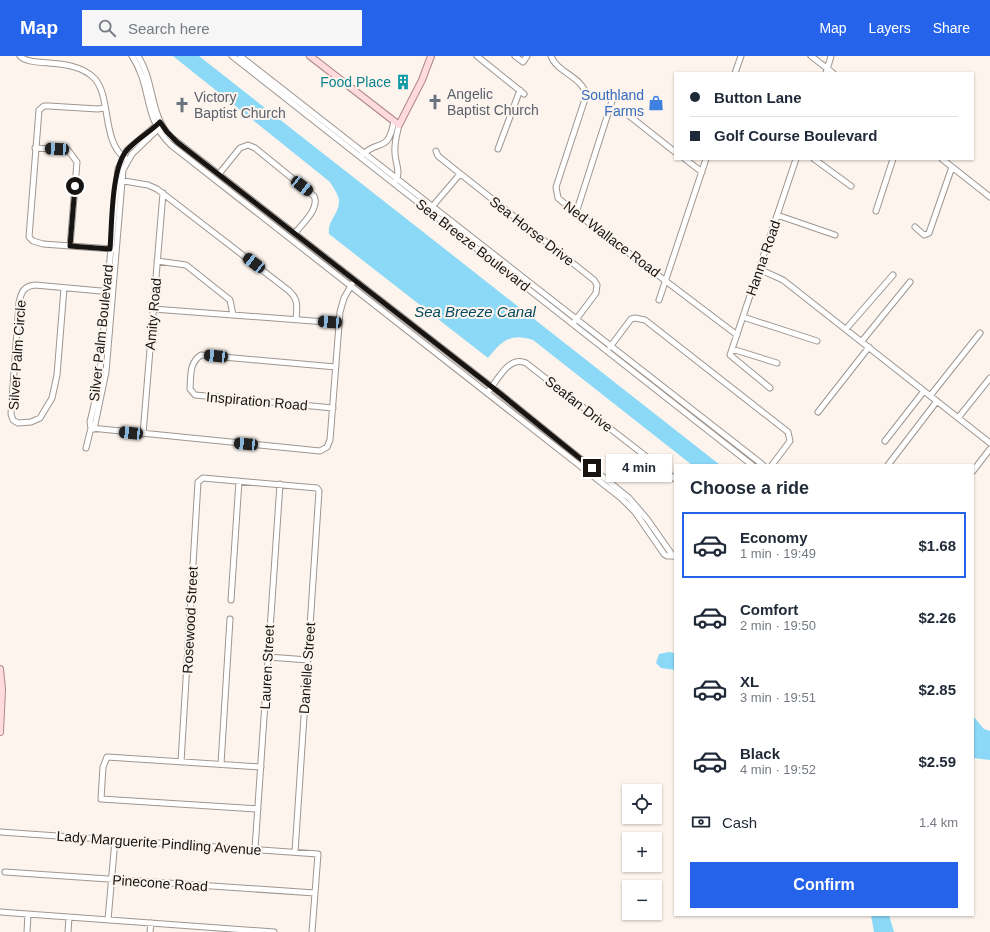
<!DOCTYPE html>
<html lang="en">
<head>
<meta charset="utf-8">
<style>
  :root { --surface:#fff; --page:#f6f6f7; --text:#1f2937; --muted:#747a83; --line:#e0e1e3; --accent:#2563eb }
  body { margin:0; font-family:Helvetica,sans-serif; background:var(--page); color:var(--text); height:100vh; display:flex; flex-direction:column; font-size:15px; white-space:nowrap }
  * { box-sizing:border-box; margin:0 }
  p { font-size:13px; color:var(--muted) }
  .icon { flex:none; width:22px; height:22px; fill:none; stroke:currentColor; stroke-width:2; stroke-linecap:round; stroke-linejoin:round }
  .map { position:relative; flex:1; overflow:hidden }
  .sheet { position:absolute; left:674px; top:408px; width:300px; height:452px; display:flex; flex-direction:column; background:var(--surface); border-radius:0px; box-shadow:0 1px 3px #0004 }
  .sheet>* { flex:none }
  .top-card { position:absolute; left:674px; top:16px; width:300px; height:88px; border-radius:0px; box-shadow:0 1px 3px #0004; display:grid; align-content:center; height:88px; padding:0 16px; background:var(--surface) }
  .buttons { position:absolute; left:622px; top:728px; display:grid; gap:8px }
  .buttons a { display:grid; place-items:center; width:40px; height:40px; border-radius:0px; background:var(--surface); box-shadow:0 1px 3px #0004; font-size:20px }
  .end { position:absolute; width:18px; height:18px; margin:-9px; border:5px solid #171412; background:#fff; box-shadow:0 0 0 2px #fff }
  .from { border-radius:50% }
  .bubble { position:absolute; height:28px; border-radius:0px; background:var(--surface); box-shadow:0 1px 3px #0004; font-size:13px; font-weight:700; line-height:28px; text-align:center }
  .car { position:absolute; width:12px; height:24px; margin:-12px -6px; border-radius:5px; box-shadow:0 0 3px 1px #0007; background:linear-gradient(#222 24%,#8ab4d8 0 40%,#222 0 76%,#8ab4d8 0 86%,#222 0) }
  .top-card b { display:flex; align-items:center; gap:14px; height:38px; font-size:15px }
  .top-card b+b { border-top:1px solid var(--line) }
  .top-card i { width:10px; height:10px; background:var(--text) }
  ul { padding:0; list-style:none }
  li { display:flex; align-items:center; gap:12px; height:66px; margin:0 8px 6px; padding:0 8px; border:2px solid transparent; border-radius:0px }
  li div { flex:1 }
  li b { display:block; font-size:15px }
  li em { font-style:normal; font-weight:700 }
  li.current { border-color:var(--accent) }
  li>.icon { width:36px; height:36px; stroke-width:1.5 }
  h2 { padding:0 16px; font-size:18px; line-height:48px }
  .pay { display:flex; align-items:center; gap:10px; height:44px; padding:0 16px; font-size:15px }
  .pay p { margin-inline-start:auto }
  .action { display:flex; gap:8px; margin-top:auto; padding:8px 16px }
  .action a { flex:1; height:46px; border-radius:0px; background:var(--accent); color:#fff; font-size:16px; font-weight:700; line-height:46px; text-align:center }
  header { display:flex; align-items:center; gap:24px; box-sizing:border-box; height:56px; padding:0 20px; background:var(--accent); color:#fff }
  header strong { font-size:19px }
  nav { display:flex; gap:22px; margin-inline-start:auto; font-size:14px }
  .search { width:280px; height:36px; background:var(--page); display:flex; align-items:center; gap:10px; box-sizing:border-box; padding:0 14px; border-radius:0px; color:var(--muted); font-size:15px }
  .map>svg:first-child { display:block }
  .water { fill:#8bd9f7 }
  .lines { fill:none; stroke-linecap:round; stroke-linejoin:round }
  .minor-casing { stroke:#9e9691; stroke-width:7 }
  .major-casing { stroke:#ae868a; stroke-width:8 }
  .minor { stroke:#fff; stroke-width:5 }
  .major { stroke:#ffdbdf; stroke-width:6 }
  .route { stroke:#171412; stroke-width:5 }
  .labels { text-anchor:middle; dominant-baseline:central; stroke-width:4; stroke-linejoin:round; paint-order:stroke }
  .culture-label { font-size:14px; fill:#0d838f; stroke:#fcf4ed; text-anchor:end }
  .worship-label { font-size:14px; fill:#5b616d; stroke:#fcf4ed; text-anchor:start }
  .shop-label { font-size:14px; fill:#366cbe; stroke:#fcf4ed; text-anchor:end }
  .street-label { font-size:14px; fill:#171412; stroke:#fcf4ed }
  .water-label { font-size:15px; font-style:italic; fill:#064b5f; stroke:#fcf4ed }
</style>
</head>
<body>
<header>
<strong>Map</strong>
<div class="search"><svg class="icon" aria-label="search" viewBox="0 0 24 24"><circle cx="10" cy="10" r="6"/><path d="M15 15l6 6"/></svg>Search here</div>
<nav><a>Map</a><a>Layers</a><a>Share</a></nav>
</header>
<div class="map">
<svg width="990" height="876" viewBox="0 0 990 876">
  <rect width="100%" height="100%" fill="#fcf4ed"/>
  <!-- water -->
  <path class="water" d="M 173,0 L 199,0 L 720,409 L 692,409 L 533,284 C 510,276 501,286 488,302 L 329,178 C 327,164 340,158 339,144 C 338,138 333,131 330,126 Z
    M 669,596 L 675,597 L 675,614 L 661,612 L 656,607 L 659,598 Z
    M 973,660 L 984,673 L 990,675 L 990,704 L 973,702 Z
    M 871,859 L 889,859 L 894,876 L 874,876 Z"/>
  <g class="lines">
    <defs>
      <path id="minor" d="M 20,0 C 30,12 74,0 95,23 C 111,41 102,86 125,102
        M 132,0 C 153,32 142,61 171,89 L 621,442 L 635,456 L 664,498 L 667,500 L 675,500
        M 138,0 C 155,26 149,59 171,81 L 492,331 L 629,442 L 647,463 L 673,500
        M 232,0 L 752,409
        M 240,0 L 763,409
        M 477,0 L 524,38
        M 515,0 L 523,6 L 527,0
        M 551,0 C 557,17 584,21 586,40 L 556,131 L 558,142 L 576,157 L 737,279
        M 811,0 L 833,17
        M 735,17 L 741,0
        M 826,17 L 831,0
        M 104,52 L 98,53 L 49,50 L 44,50 L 39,54 L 29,181 L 33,185 L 43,188 L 112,193
        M 627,58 L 675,96
        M 158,68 L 127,94 L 118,113 L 99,327 L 90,366 L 91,372 L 320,395 L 327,391 L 330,384 L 340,256 L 344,242 L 352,228
        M 35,92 L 68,94 L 77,106 L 70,190
        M 498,93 L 520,34
        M 436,95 L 438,100 L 594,224 L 597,229 L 596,237 L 575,265
        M 363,98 C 380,83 388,97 394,65
        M 685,103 L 702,116
        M 814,103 L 851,130
        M 942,103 L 990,141
        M 219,118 L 240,92 L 248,89 L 255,92 L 314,140 C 320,152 303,167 295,177
        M 118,124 L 148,129 L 157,133 L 288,234 C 299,243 297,251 296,263
        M 396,124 C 401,116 395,106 395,97 C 394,87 397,78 399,69
        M 431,152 L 460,118
        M 876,155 L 893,103
        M 576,157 L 612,45
        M 777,159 L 835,179
        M 915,171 L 924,179 L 929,177 L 952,111
        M 157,205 L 186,209 L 230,244 L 233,259
        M 759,213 L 783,224 L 990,387
        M 64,232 L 57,319 L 52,342 L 40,362 L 31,366 L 18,367 L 13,364 L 11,358 L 19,247 C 21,236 24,230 35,229 L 112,236
        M 659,244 L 706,103
        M 153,253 L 339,267
        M 743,261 L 817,285
        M 846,273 L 893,219
        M 862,285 L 910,226
        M 610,291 L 631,263 L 635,262 L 645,264 L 788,376 L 790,385 L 772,409
        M 732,293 L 777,307
        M 770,332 L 730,299 L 796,103
        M 487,337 C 497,326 508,299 526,307 L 675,423
        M 930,340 L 980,277
        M 333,352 L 195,339 L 190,333 C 191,320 189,307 201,299 L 336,311
        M 818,356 L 869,291
        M 958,362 L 990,322
        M 94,373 L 106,316 L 123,114 L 132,98 L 159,72
        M 143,378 L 163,137
        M 885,385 L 924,335
        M 86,392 L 91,372
        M 888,409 L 937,345
        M 973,415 L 990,393
        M 231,544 L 239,425
        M 268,601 L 308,604
        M 181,706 L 198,426 L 203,422 L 317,432 L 319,435 L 295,796
        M 221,708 L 230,563
        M 258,753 L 101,743 L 103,711 L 107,701 L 261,711
        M 0,776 L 318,798 L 312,876
        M 255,793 L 280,428
        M 5,816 L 315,837
        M 0,856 L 274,876
        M 108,864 L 115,784
        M 27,876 L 28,858
        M 68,876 L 69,862
        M 150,876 L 151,867"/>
      <path id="major" d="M 310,0 L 399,69 L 422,24 L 431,0
        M 0,613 L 2,633 L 0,676"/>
    </defs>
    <!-- minor casing -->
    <use href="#minor" class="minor-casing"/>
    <!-- major casing -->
    <use href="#major" class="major-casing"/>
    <!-- minor -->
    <use href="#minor" class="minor"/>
    <!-- major -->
    <use href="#major" class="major"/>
  </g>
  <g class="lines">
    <!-- route -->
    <path class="route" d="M 75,130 L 70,190 L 110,193 C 112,169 111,112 127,94 C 137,83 150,76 160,66 L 167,76 L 177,86 L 492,331 L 592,412"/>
  </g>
  <!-- icons -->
  <defs>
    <symbol id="building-bare" viewBox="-9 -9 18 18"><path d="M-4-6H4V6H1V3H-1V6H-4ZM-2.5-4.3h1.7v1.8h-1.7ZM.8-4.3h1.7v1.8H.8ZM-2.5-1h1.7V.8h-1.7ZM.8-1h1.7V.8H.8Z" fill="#0f9aa8" stroke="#fcf4ed" stroke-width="2.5" paint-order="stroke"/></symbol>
    <symbol id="church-bare" viewBox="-9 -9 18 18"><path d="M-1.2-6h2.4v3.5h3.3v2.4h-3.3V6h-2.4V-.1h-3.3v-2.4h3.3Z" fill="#6b7280" stroke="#fcf4ed" stroke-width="2.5" paint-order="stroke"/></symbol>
    <symbol id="shop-bare" viewBox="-9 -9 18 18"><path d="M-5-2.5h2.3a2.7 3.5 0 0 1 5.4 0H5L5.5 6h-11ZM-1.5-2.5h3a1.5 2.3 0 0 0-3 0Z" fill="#3f7fe0" stroke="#fcf4ed" stroke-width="2.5" paint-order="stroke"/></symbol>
  </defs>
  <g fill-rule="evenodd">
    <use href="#building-bare" x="392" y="15" width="22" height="22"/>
    <use href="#church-bare" x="424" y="35" width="22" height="22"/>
    <use href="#shop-bare" x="645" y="36" width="22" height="22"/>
    <use href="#church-bare" x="171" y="38" width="22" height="22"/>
  </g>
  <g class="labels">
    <!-- culture labels -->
    <g class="culture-label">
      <text x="391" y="26">Food Place</text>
    </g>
    <!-- worship labels -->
    <g class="worship-label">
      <text x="447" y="38">Angelic<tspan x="447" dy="16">Baptist Church</tspan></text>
      <text x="194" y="41">Victory<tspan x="194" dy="16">Baptist Church</tspan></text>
    </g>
    <!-- shop labels -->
    <g class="shop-label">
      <text x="644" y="39">Southland<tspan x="644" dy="16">Farms</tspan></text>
    </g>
    <!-- street labels -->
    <g class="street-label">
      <text transform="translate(532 175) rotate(38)">Sea Horse Drive</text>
      <text transform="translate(612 183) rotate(37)">Ned Wallace Road</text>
      <text transform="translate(473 189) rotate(38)">Sea Breeze Boulevard</text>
      <text transform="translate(763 202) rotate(-71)">Hanna Road</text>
      <text transform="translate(153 258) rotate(-85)">Amity Road</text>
      <text transform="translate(101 277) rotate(-84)">Silver Palm Boulevard</text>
      <text transform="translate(17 299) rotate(-86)">Silver Palm Circle</text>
      <text transform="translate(257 345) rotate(5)">Inspiration Road</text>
      <text transform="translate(579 348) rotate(38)">Seafan Drive</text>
      <text transform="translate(190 564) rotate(-87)">Rosewood Street</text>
      <text transform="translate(267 611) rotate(-87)">Lauren Street</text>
      <text transform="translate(307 612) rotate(-86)">Danielle Street</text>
      <text transform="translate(159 787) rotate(4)">Lady Marguerite Pindling Avenue</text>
      <text transform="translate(160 827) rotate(4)">Pinecone Road</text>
    </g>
    <!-- water labels -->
    <g class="water-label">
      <text x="475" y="255">Sea Breeze Canal</text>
    </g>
  </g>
</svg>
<div class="buttons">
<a><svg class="icon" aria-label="locate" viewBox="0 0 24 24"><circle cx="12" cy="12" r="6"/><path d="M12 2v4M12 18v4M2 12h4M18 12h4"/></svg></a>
<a>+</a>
<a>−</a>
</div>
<i class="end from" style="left:75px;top:130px"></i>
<i class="end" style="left:592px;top:412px"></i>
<div class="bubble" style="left:606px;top:398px;width:66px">4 min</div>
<i class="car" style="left:57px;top:93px;rotate:273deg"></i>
<i class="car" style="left:302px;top:130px;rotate:128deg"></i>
<i class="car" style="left:254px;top:207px;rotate:308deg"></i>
<i class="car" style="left:330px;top:266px;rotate:274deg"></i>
<i class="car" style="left:216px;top:300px;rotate:275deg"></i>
<i class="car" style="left:131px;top:377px;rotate:276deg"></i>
<i class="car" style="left:246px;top:388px;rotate:275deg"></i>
<div class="top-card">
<b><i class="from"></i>Button Lane</b>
<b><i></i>Golf Course Boulevard</b>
</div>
<section class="sheet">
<h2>Choose a ride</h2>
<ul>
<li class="current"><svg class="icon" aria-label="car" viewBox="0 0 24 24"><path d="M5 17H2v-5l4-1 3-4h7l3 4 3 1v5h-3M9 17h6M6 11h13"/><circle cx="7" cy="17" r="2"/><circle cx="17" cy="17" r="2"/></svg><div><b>Economy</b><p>1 min · 19:49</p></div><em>$1.68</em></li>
<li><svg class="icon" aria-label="car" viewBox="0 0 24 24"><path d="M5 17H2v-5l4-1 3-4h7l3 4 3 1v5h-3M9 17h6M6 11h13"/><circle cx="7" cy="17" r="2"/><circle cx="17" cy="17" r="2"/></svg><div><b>Comfort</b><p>2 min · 19:50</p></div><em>$2.26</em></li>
<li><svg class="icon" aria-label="car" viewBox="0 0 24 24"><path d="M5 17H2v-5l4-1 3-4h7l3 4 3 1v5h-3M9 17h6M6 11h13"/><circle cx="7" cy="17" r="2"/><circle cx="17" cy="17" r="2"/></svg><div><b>XL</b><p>3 min · 19:51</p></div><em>$2.85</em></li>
<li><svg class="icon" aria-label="car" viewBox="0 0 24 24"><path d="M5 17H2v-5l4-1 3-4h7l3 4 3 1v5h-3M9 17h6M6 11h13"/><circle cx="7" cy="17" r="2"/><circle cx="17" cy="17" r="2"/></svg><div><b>Black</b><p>4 min · 19:52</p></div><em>$2.59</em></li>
</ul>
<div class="pay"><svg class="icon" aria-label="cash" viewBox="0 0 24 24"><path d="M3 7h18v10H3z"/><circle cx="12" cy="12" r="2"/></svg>Cash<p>1.4 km</p></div>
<div class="action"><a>Confirm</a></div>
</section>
</div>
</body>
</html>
